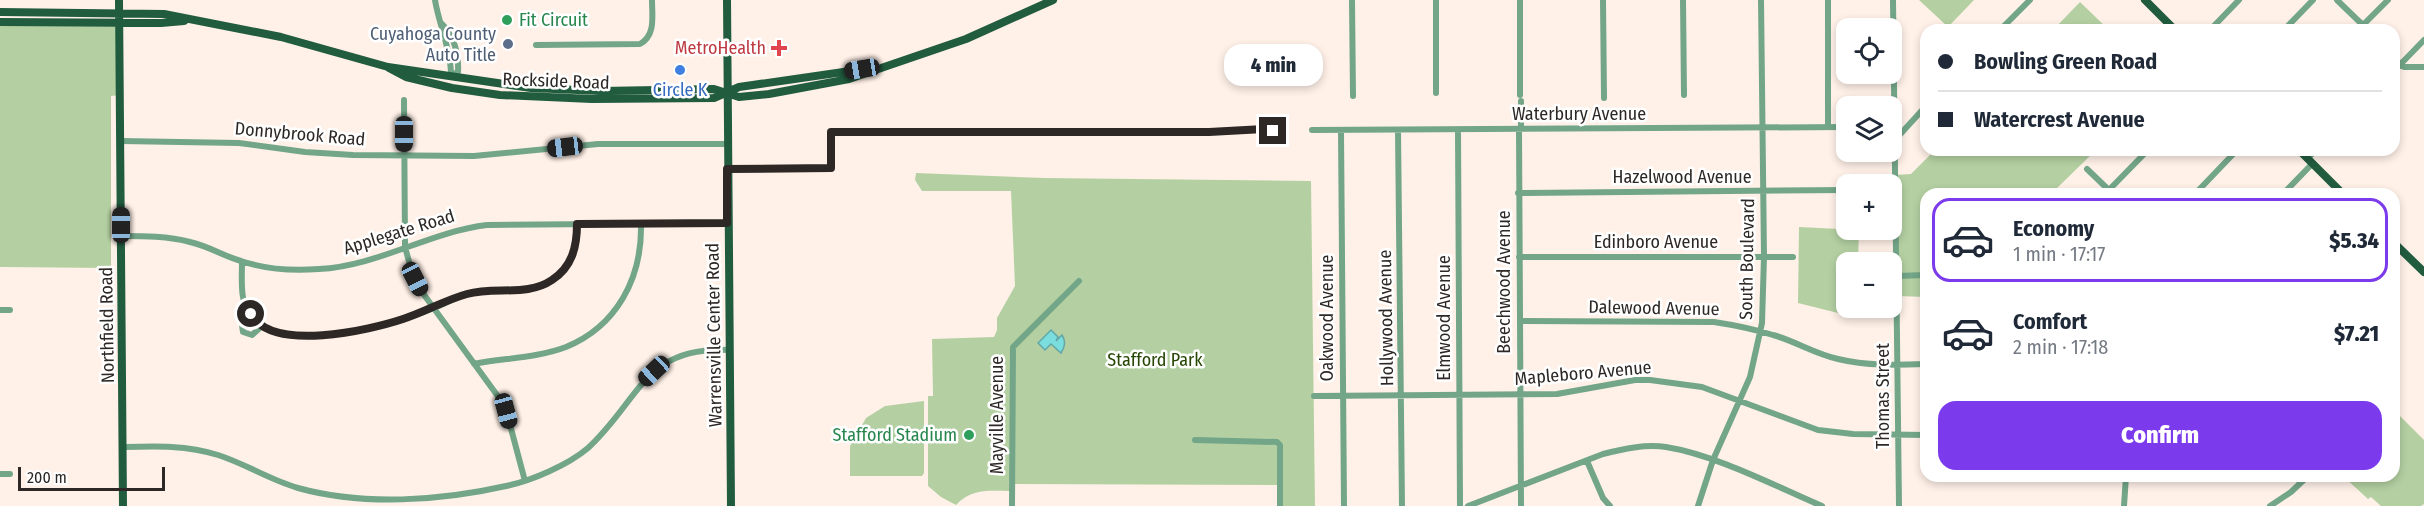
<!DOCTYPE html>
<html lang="en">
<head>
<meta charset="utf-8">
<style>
  :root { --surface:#fff; --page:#f6f6f7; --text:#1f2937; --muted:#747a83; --line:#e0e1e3; --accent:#7c3aed }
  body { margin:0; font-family:"Fira Sans Condensed",sans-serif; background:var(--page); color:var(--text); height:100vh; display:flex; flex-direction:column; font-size:22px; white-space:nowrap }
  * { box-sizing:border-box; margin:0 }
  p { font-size:20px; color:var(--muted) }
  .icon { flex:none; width:33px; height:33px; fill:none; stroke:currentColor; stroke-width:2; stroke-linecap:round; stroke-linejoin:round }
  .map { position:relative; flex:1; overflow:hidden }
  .panel { position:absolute; left:1920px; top:188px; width:480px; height:294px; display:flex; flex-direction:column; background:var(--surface); border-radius:18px; box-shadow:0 3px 9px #0003 }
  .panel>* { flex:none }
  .guide { position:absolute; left:1920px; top:24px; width:480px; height:132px; border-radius:18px; box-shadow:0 3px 9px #0003; display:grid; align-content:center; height:132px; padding:0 18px; background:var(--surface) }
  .fabs { position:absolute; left:1836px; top:18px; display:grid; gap:12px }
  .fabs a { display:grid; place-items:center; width:66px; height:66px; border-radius:12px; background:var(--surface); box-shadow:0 3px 9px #0003; font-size:30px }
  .scale { position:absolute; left:18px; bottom:15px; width:147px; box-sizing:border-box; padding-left:6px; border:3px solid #2d2825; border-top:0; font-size:16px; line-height:21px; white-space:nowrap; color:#2d2825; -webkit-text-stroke:4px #fff; paint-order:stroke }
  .end { position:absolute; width:27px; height:27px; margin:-14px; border:8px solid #2d2825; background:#fff; box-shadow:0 0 0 3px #fff }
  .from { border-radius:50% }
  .bubble { position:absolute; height:42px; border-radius:18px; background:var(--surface); box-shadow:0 3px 9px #0003; font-size:20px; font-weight:800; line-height:42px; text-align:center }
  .car { position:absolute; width:18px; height:36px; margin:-18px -9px; border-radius:8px; box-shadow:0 0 4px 2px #0007; background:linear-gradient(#222 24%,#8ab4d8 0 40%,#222 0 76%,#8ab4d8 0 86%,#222 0) }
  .guide b { display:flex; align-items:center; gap:21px; height:57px; font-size:22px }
  .guide b+b { border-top:2px solid var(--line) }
  .guide i { width:15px; height:15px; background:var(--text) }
  ul { padding:10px 0 0; list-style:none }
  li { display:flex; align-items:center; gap:18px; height:84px; margin:0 12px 9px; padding:0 6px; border:3px solid transparent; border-radius:18px }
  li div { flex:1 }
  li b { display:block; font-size:22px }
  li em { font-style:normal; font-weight:800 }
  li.on { border-color:var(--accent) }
  li>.icon { width:54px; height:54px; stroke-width:1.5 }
  .cta { display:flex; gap:12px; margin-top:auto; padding:12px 18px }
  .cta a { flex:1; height:69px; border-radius:18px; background:var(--accent); color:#fff; font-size:24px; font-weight:800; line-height:69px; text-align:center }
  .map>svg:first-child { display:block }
  .green { fill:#b4d0a2 }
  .water { fill:#7addde; stroke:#63a7a6; stroke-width:1.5 }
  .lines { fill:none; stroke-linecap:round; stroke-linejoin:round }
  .minor { stroke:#73a689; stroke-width:6 }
  .major { stroke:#215c3f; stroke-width:8 }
  .route { stroke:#2d2825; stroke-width:8 }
  .leisure-dot { fill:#2e9e5b; stroke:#fff; stroke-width:2 }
  .service-dot { fill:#5c6f8a; stroke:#fff; stroke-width:2 }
  .health-dot { fill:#e0444e; stroke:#fff; stroke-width:2 }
  .shop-dot { fill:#3f7fe0; stroke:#fff; stroke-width:2 }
  .labels { text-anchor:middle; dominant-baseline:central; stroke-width:5; stroke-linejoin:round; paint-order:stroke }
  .leisure-label { font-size:18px; fill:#27864d; stroke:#fff; text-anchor:start }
  .service-label { font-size:18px; fill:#4e5e75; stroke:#fff; text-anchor:end }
  .health-label { font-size:18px; fill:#be3a42; stroke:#fff; text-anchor:end }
  .street-label { font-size:18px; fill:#2d2825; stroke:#fff }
  .shop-label { font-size:18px; fill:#366cbe; stroke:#fff }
  .park-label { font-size:18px; fill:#264602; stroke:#fff }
</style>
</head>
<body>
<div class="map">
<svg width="2424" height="506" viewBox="0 0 2424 506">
  <rect width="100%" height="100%" fill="#fff1e8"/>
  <!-- green -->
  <path class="green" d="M 1919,0 L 1974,0 L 1948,27 Z
    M 2080,2 L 2109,30 L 2053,30 Z
    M 0,22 L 119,23 L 121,95 L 111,96 L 111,268 L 0,267 Z
    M 1935,150 L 2096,150 L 2052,193 L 1926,194 L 1926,297 L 1897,296 L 1895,175 L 1911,174 Z
    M 916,173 L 1044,178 L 1311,181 L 1315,506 L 1278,506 L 1277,485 L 1010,484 L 1010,491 C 988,491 972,488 956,505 L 941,497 L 928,486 L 928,396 L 933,396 L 932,339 L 994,337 L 997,330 L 997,318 L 1015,286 L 1011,191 L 922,191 L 915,180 Z
    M 1799,227 L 1859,230 L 1858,262 L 1846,262 L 1846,308 L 1858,308 L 1858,318 L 1798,303 Z
    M 924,401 L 924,473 L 922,476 L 850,476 L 850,446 L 866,418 L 885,406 Z
    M 2394,410 L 2424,440 L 2424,504 L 2421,506 L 2381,506 L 2371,497 L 2368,499 L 2343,476 L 2394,476 Z"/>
  <!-- water -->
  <path class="water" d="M 1051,330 L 1058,337 L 1056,341 L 1062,335 C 1066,341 1065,347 1061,353 L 1051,344 L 1045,350 L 1038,343 Z"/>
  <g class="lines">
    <!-- minor -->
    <path class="minor" d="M 435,0 C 439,25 450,46 451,72 L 455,74 L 458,72 C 459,54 454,35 441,23
      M 1352,0 L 1353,96
      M 1520,0 L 1520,95
      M 1603,0 L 1604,98
      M 1683,0 L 1684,95
      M 1828,0 L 1828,127
      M 1893,0 L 1899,506
      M 2337,0 L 2368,30
      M 2000,30 L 2030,0
      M 2210,30 L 2239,0
      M 2284,30 L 2313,0
      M 2358,30 L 2388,0
      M 536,45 L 640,44 C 656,35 652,16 652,0
      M 2394,58 L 2404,67 L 2424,67
      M 2394,71 L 2424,40
      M 1436,93 L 1436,0
      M 404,100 L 405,247 L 410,265 L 422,292 L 505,406 L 525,481
      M 1521,101 L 1521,129
      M 1519,129 L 1521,506
      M 1312,130 L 1846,127
      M 1398,130 L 1402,506
      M 1458,130 L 1460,506
      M 1341,131 L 1344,506
      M 121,141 L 239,143 L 305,152 L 353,155 L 474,156 L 598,144 L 727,144
      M 1894,141 L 1926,106
      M 2307,159 L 2316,150
      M 727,169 L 831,168 L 831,132 L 1209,132 L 1264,129 L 1278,134
      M 2087,169 L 2113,194
      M 1518,193 L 1846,190
      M 2105,194 L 2148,150
      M 2195,194 L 2237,150
      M 2283,194 L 2312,164
      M 121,236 C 144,236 168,236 190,242 C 208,246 224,256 241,261 C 265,269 294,271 319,269 C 378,266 429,232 487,225 L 727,223
      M 1519,257 L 1793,257
      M 242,262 C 242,280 239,304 253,319 C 289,355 393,325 434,308 C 445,304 455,297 467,294 C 495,286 527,297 552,280 C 572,267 577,247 577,224
      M 1896,276 L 1926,275
      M 0,310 L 10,310
      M 251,314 L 242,325 L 243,332 L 252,335 L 263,325
      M 1520,321 L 1714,322 C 1734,325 1753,329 1773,335 C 1795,341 1815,354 1838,359 C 1867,366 1896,365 1926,364
      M 474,364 C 504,358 537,358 566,347 C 617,326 642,278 641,225
      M 1314,396 L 1557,394 L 1635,380 L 1650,380 L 1702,387 L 1818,430 L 1853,434 L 1926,435
      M 1195,440 L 1277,442 L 1280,445 L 1280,506
      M 124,447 C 156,446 187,445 218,455 C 246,464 270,480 298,488 C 363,506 440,501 506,486 C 531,481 568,465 588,448 C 640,400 644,346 729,350
      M 1587,461 L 1603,498 L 1610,506
      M 0,474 L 10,474
      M 1012,506 L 1013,347 L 1079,281
      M 1468,506 L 1603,454 C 1623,449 1645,444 1666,447 C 1716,455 1775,486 1822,506
      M 1698,506 L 1713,460 L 1750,377 L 1762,323 L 1764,257 L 1761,0
      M 2124,506 L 2126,476
      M 2270,506 L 2291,492 L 2308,476"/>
    <!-- major -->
    <path class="major" d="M 119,0 L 123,506
      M 727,0 L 731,506
      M 2145,0 L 2175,30
      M 0,12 L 164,14 L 281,37 L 388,67 L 531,88 L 601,91 L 714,89 L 739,97 L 769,94 L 849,79 L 966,39 L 1053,0
      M 0,22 L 161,23 L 184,21
      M 389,68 L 406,77 L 452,88 L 500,95 L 592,99 L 714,98 L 739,87 L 864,69
      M 2299,150 L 2343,194
      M 2394,243 L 2424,272"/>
  </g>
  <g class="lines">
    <!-- route -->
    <path class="route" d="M 251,314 C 272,353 370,330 403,319 C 425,312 445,300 467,294 C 495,286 527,297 552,280 C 572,267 577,247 577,224 L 727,223 L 727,169 L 831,168 L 831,132 L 1209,132 L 1264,129 L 1273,131"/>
  </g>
  <!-- markers -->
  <g class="leisure-dot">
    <circle cx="507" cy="20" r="6"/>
    <circle cx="969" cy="435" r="6"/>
  </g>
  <circle class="service-dot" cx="508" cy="44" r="6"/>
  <path class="health-dot" d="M776 39h6v6h6v6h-6v6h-6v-6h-6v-6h6z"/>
  <circle class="shop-dot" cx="680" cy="70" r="6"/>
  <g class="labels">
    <!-- leisure labels -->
    <g class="leisure-label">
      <text x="519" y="20">Fit Circuit</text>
      <text x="957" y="435" text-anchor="end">Stafford Stadium</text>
    </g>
    <!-- service labels -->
    <g class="service-label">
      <text x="496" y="34">Cuyahoga County<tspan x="496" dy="21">Auto Title</tspan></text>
    </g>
    <!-- health labels -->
    <g class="health-label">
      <text x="766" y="48">MetroHealth</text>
    </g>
    <!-- street labels -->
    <g class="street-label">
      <text transform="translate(556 81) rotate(2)">Rockside Road</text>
      <text x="1579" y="114">Waterbury Avenue</text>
      <text transform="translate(300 134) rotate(5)">Donnybrook Road</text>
      <text x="1682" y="177">Hazelwood Avenue</text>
      <text transform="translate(399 232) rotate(-17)">Applegate Road</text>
      <text x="1656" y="242">Edinboro Avenue</text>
      <text transform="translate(1747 259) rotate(-89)">South Boulevard</text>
      <text transform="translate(1504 282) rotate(-90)">Beechwood Avenue</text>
      <text transform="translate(1654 308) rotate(1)">Dalewood Avenue</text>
      <text transform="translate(1327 318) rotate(-90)">Oakwood Avenue</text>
      <text transform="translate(1386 318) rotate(-91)">Hollywood Avenue</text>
      <text transform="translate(1444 318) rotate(-90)">Elmwood Avenue</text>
      <text transform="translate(107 325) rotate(-91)">Northfield Road</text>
      <text transform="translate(714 335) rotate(-91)">Warrensville Center Road</text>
      <text transform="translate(1583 373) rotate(-5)">Mapleboro Avenue</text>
      <text transform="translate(1883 396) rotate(-90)">Thomas Street</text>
      <text transform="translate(997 415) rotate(-90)">Mayville Avenue</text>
    </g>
    <!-- shop labels -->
    <g class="shop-label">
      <text x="680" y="90">Circle K</text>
    </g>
    <!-- park labels -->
    <g class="park-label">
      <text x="1155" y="360">Stafford Park</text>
    </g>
  </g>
</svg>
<div class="fabs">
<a><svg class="icon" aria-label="locate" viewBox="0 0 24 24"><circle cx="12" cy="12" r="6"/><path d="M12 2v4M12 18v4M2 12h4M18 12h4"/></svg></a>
<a><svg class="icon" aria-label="layers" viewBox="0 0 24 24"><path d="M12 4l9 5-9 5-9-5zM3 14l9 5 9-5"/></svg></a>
<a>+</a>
<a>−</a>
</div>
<div class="scale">200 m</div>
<i class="end from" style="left:251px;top:314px"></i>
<i class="end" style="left:1273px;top:131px"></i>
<div class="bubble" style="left:1224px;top:44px;width:99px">4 min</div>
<i class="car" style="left:862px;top:69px;rotate:261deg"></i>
<i class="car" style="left:404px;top:134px;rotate:180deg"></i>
<i class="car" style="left:565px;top:147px;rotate:263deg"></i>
<i class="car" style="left:121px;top:225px;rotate:0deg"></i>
<i class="car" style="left:415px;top:279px;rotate:153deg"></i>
<i class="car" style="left:654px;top:371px;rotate:227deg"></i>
<i class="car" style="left:506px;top:411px;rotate:165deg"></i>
<div class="guide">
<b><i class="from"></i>Bowling Green Road</b>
<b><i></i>Watercrest Avenue</b>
</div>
<section class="panel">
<ul>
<li class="on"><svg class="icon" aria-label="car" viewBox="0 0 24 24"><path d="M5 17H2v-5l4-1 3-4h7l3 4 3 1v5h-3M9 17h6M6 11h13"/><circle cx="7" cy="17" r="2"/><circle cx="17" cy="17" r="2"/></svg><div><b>Economy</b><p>1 min · 17:17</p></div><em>$5.34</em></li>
<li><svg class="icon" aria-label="car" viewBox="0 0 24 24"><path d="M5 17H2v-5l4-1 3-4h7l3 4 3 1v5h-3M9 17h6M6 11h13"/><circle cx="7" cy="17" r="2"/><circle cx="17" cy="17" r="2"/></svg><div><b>Comfort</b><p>2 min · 17:18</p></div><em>$7.21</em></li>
</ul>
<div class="cta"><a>Confirm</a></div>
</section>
</div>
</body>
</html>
